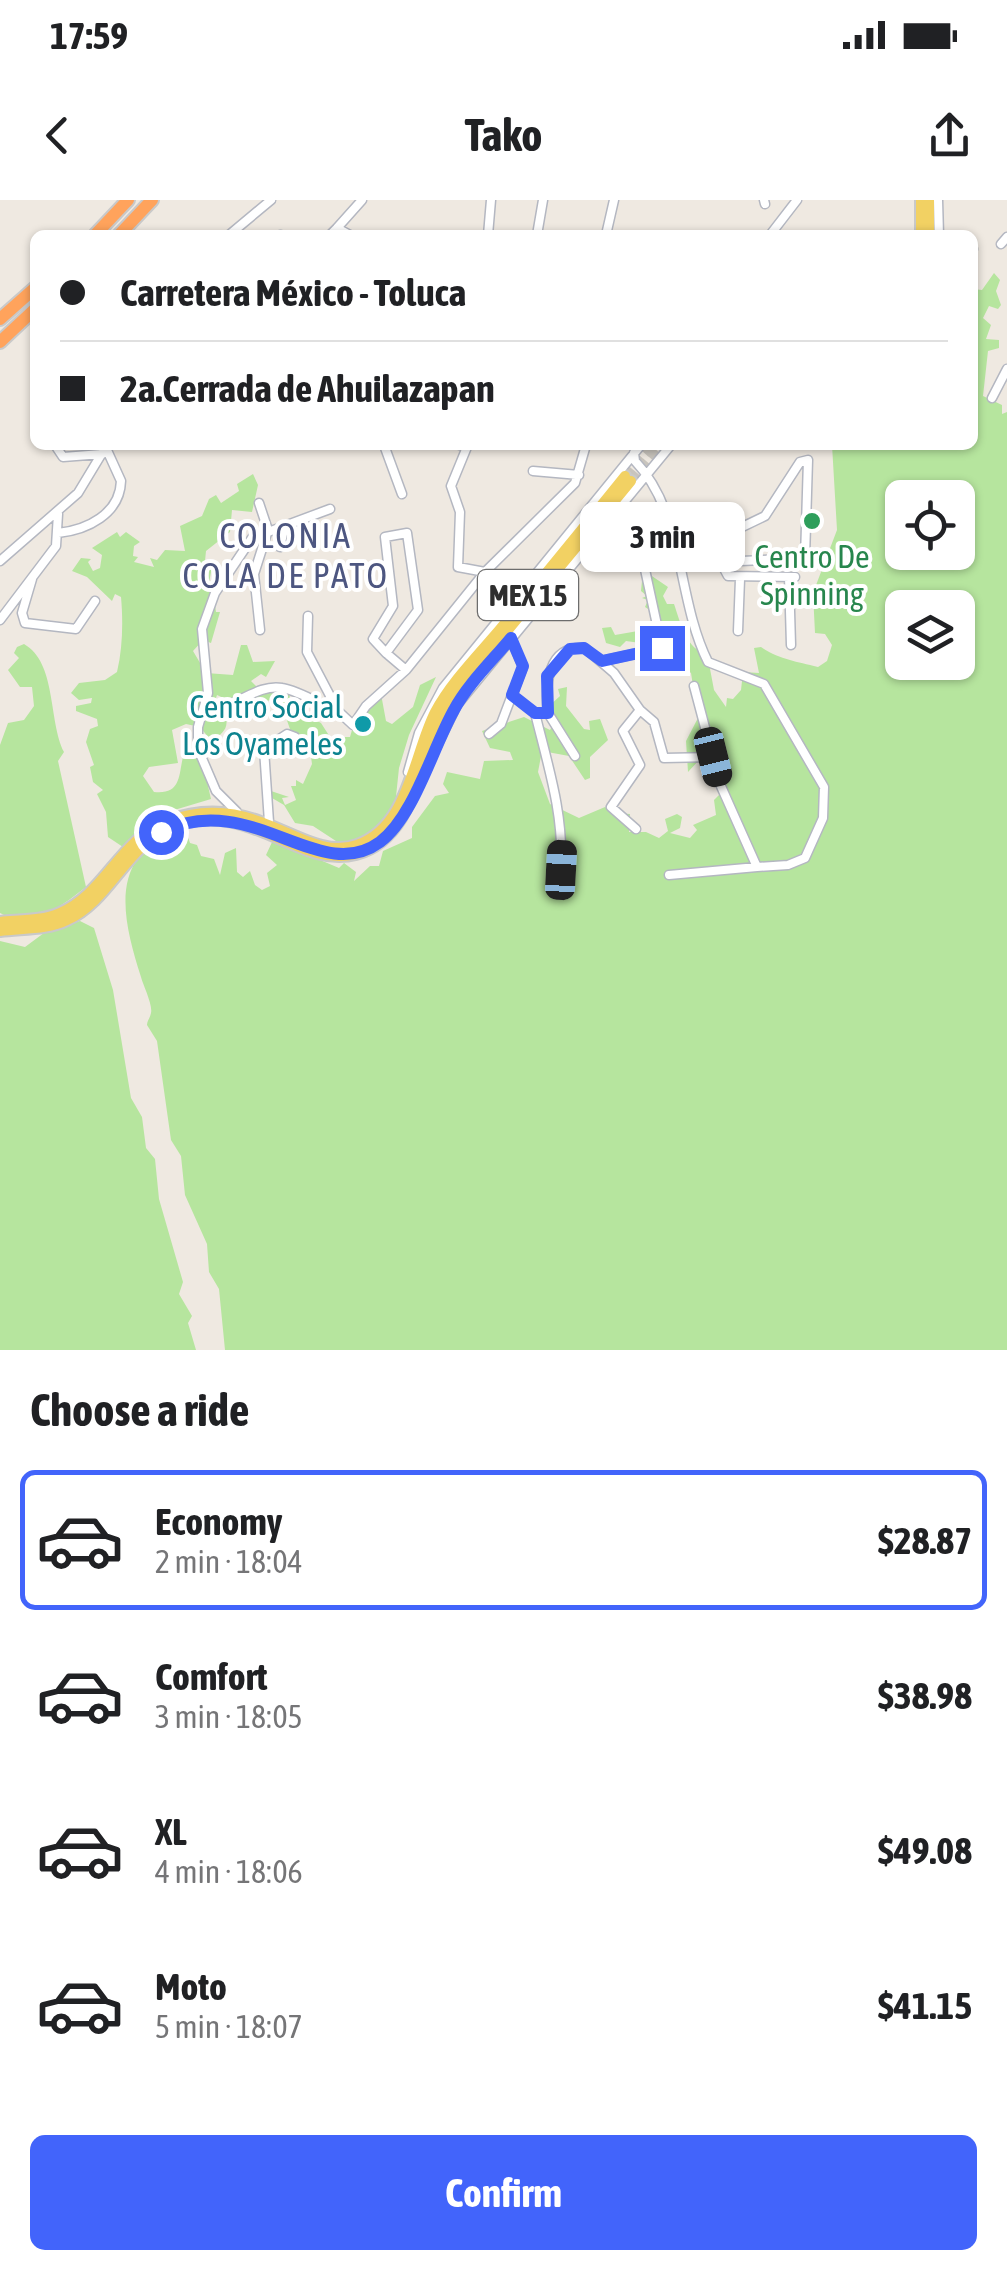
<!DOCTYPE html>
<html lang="en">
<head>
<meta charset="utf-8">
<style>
  :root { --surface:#fff; --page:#f2f2f2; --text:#202124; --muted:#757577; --line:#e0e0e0; --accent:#4264fb }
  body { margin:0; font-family:"Asap Condensed",sans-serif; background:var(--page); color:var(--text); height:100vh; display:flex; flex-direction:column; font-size:38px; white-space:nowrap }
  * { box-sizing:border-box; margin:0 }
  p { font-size:32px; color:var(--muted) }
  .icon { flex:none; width:55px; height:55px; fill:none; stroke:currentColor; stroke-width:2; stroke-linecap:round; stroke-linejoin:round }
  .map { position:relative; height:1150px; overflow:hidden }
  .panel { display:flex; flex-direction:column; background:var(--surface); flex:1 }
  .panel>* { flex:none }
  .top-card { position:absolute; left:30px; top:30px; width:948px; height:220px; border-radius:15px; box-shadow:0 2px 8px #0004; display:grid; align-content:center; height:220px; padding:0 30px; background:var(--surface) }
  .fabs { position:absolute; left:885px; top:280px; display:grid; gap:20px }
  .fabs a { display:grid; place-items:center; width:90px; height:90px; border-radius:15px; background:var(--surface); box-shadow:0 2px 8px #0004; font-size:50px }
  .end { position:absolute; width:45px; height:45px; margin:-22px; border:12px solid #4264fb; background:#fff; box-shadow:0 0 0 5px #fff }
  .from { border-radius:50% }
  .bubble { position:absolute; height:70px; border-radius:15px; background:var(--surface); box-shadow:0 2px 8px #0004; font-size:32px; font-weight:700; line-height:70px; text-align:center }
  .car { position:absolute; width:30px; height:60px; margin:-30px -15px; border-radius:12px; box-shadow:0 0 8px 2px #0007; background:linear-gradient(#222 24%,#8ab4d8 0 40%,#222 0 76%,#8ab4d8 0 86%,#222 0) }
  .top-card b { display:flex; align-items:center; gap:35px; height:95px; font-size:38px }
  .top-card b+b { border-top:2px solid var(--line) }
  .top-card i { width:25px; height:25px; background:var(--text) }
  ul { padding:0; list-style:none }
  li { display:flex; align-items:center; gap:30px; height:140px; margin:0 20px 15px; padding:0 10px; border:5px solid transparent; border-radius:15px }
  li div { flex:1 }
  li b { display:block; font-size:38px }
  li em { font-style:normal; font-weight:700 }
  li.selected { border-color:var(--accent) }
  li>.icon { width:90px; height:90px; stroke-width:1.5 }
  h2 { padding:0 30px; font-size:45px; line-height:120px }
  .primary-button { display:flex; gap:20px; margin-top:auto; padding:20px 30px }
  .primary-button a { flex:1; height:115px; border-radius:15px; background:var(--accent); color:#fff; font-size:40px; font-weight:700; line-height:115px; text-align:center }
  .status { display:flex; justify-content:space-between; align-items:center; height:70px; padding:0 50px; background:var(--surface); direction:ltr }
  .status svg { height:28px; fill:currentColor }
  header { display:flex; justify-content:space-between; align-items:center; height:130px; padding:0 30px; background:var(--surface); font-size:45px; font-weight:700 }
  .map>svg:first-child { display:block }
  .green { fill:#b6e59e; fill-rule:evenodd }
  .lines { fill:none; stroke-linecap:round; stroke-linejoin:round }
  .major-tunnel { stroke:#c8c4bd; stroke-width:10; stroke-dasharray:10 5; stroke-linecap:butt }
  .minor-casing { stroke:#b4b7c1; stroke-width:11 }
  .major-casing { stroke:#c9c9c9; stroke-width:14 }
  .highway-casing { stroke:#c9c9c9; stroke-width:16 }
  .minor { stroke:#fff; stroke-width:8 }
  .major { stroke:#f2d163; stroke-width:10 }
  .highway { stroke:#ffa35c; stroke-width:12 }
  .route { stroke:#4264fb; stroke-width:12 }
  .leisure-dot { fill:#2e9e5b; stroke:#fff; stroke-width:4 }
  .culture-dot { fill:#0f9aa8; stroke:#fff; stroke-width:4 }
  .labels { text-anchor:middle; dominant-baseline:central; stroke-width:8; stroke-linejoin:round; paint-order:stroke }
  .shield { fill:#fff; stroke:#6d6d6d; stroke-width:2.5 }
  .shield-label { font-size:30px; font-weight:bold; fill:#2e2e2e }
  .leisure-label { font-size:32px; fill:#27864d; stroke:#fff }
  .culture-label { font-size:32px; fill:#0d838f; stroke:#fff; text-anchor:end }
  .neighbourhood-label { font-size:35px; letter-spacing:2.5px; fill:#4d5680; stroke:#fff }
</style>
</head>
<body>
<div class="status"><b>17:59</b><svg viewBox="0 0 49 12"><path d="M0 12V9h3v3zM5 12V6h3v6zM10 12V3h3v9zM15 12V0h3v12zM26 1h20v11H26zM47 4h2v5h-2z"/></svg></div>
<header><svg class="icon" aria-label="back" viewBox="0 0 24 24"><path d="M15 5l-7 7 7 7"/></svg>Tako<svg class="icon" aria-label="share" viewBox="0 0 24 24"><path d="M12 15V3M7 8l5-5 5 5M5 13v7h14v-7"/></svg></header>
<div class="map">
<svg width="1007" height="1150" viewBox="0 0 1007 1150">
  <rect width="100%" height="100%" fill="#efe9e1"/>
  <!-- green -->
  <path class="green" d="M 994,73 L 1000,80 L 996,91 L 1001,105 L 998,109 L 989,106 L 983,118 L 991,125 L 986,139 L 999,140 L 999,148 L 988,151 L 983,196 L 1002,205 L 1002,214 L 1007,212 L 1007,1150 L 225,1150 L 219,1089 L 209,1072 L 207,1044 L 185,995 L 181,956 L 171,940 L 157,841 L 147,825 C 147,821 150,818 151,813 C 153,805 143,785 141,777 C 122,717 106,652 185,628 L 190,643 L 197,645 L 201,656 L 214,659 L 220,675 L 225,653 L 236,648 L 237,672 L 243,677 L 250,671 L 255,685 L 262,690 L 270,686 L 267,673 L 277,665 L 266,655 L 273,640 L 339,668 L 344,663 L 356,672 L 354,681 L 370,666 L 379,666 L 383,651 L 412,638 L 412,627 L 435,596 L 449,593 L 443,584 L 447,572 L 480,579 L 484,561 L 513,560 L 510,552 L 490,548 L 482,531 L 524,517 L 550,530 L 554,522 L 548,507 L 560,496 L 558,489 L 567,487 L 566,506 L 584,529 L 590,530 L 589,521 L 600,519 L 608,540 L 590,557 L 590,578 L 585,580 L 569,556 L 542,551 L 538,572 L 550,604 L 579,618 L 605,607 L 612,613 L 630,614 L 629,632 L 646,632 L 659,638 L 668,631 L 665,619 L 677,614 L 682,617 L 680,628 L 670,633 L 690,638 L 697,630 L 693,625 L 716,615 L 714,600 L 722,592 L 717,561 L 701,558 L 688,572 L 686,541 L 698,518 L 691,473 L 655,445 L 626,441 L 620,447 L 606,443 L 602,428 L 611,427 L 615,435 L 655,428 L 653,412 L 645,407 L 648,400 L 642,398 L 647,396 L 641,391 L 643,370 L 668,387 L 663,396 L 667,404 L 674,404 C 680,421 687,452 707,453 L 714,490 L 726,507 L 727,498 L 733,499 L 741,490 L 743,472 L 759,473 L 754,448 L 761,447 C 781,460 796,461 818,467 L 827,461 L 832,445 L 825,434 L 815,433 L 813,393 L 837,330 L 832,245 L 972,245 L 973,89 L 982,90 ZM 902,298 L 958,298 L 958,352 L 902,352 ZM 902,408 L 958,408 L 958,462 L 902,462 Z
    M 253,274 L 258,285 L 252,312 L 232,310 L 230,332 L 206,351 L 205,361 L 212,367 L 208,388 L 213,392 L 216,412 L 220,412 L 211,443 L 203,440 L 193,451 L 206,473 L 233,475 L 241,445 L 247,445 L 253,462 L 275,461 L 266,477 L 261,474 L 251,481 L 259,489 L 289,493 L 292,508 L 321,523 L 330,537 L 350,537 L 354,523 L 381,494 L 386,521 L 392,524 L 413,507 L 420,485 L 436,477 L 409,535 L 399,568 L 395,606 L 368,639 L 339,643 L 313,626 L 295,623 L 284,605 L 272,598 L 271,591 L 289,597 L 282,598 L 285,605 L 296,600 L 291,586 L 296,586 L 296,580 L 303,584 L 312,564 L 309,543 L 291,532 L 282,506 L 275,500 L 250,502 L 240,493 L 232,502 L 217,495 L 213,507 L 226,516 C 229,532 220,532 213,543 L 200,527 L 186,524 L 172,530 L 178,563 L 149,567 L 143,576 L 154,592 C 183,595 178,573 184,553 L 192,549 L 202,560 L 211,599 L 161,614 L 123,647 L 108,637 L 106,612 L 97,594 L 103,590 L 93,582 L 90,567 L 94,565 L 86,542 L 90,529 L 98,526 L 97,519 L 76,511 L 76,506 L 91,503 L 92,498 L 79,500 L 71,493 L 79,483 L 105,480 L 117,472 C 123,447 123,419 121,397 L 115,394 L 112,401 L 87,377 L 72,371 L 81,358 L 91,359 L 88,362 L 93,371 L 100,368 L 102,355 L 92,348 L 117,332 L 120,337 L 126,332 L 140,342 L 134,346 L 133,356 L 138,357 L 134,362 L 154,367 L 150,358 L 157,360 L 165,350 L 185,351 L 180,326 L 202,316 L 209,299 L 216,295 L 221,303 L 239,291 L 237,284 Z
    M 24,444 C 57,463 48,520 64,552 L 58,561 L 86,687 C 64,704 32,731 0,713 L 0,545 L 8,523 L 24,520 L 34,506 L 32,487 L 20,487 L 8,470 L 19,458 L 14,453 L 17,447 Z
    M 80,721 L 94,728 L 113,790 L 131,898 L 142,917 L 146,948 L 155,959 L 159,999 L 183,1082 L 179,1094 L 192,1116 L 188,1123 L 196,1150 L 0,1150 L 0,741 L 25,747 L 48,730 Z"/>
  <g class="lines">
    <!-- major-tunnel -->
    <path class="major-tunnel" d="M 625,276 L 652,245
      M 631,281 L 661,245"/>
    <defs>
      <path id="minor" d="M 764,0 L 765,4
        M 938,0 L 939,35
        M 337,28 L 362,0
        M 229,35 L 271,0
        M 280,35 L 281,35
        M 330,35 L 337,28 L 350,35
        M 488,35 L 491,0
        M 537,35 L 543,0
        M 606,35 L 614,0
        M 770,35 L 797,0
        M 1001,44 L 1007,37
        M 972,49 L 973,49
        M 992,198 L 1007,169
        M 55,245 L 63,257 L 102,254
        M 384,245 L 402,294
        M 459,245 L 467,247 L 451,286 L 460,312 L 458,367 L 485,372
        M 634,253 L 635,261 C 685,313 676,398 708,462 L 764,484 L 824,587 L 823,618 L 805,658 L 788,665 L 757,667 L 720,584 L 694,486
        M 533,271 L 579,275
        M 259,303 L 268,330 L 254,374 L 260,430
        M 58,333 C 87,330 120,314 121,281 L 106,248
        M 711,342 L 765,316 L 800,262 L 808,260 L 805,358 L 718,362
        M 280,347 L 285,325
        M 676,347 L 681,336 L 702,328 L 728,376 L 795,377
        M 0,361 L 78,293 L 107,245
        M 789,377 L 791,445
        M 32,379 L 22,413 L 25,423 L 76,429 L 95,401
        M 308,416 L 307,452 L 338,511 L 353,525 L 366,506 L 406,470 L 485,372 L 575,283 L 586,245
        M 0,420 L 56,346 L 58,314
        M 738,431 L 740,379
        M 511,438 L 523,467 L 512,495 L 535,513 L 548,513 C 545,485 547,445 585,448 L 614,473 L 640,510 L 654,522 L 664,558 L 713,557
        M 386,453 L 373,439 L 393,406 L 385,337 L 407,333 L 418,410 L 386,453 L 406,470
        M 602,461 L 662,448 L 641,351 L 623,303
        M 204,510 C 231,512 256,483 282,488 C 300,491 319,504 336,511
        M 535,513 C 548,566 564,614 561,670
        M 548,513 L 575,556
        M 489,534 L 501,524 L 512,495
        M 425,570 L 457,505 L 671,245
        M 408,572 L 419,533 L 443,488 L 641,245
        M 237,612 L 216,591 L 198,549 L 198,527 L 208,493 L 202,429 L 215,393 L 252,338 L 330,309
        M 269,622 L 264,549 L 287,534 L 295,537
        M 636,629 L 611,607 L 640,565 L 623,531 L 640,510
        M 669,675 L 757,667"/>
      <path id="major" d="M 921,0 L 921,35
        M 929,35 L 929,0
        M 0,722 C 19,720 42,721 60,713 C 105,694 120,639 168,621 C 256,588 303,664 357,645 C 409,627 413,555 435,512 C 451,482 478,455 500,429 C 542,378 584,327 625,276
        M 0,731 C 22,728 47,730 67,720 C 111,700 126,644 174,626 C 251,598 297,669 356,654 C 416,638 419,556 445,511 C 459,488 479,467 496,445 C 540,390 586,336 631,281"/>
      <path id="highway" d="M 95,35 L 128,0
        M 119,35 L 152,0
        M 0,119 L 35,88
        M 0,142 L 35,109"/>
    </defs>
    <!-- minor casing -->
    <use href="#minor" class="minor-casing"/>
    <!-- major casing -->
    <use href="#major" class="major-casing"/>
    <!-- highway casing -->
    <use href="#highway" class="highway-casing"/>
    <!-- minor -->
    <use href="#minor" class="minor"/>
    <!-- major -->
    <use href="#major" class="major"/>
    <!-- highway -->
    <use href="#highway" class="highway"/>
  </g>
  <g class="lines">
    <!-- route -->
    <path class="route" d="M 161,632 C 252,588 319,687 380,642 C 414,617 433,547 454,510 C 468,484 492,461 511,438 L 523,466 L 512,495 L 535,513 L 548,513 L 547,476 L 570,449 L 584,448 L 602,461 L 662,448"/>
  </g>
  <!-- markers -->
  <circle class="leisure-dot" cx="812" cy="321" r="10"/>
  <circle class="culture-dot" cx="363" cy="524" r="10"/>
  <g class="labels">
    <!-- shield labels -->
    <rect class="shield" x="478" y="370" width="100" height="50" rx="8"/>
    <g class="shield-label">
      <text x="528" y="395">MEX 15</text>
    </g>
    <!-- leisure labels -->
    <g class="leisure-label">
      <text x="812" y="356">Centro De<tspan x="812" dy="37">Spinning</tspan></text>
    </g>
    <!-- culture labels -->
    <g class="culture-label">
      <text x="343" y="506">Centro Social<tspan x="343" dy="37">Los Oyameles</tspan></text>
    </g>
    <!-- neighbourhood labels -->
    <g class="neighbourhood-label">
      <text x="286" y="335">COLONIA<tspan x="286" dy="40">COLA DE PATO</tspan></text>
    </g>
  </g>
</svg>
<div class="fabs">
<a><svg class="icon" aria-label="locate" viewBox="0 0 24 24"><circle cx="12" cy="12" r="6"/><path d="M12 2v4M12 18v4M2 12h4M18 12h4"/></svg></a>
<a><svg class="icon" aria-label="layers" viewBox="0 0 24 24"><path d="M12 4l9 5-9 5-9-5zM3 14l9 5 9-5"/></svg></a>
</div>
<i class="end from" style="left:161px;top:632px"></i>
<i class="end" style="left:662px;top:448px"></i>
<div class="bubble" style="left:580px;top:302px;width:165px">3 min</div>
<i class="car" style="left:713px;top:557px;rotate:166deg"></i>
<i class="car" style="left:561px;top:670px;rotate:3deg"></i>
<div class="top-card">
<b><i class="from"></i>Carretera México - Toluca</b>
<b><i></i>2a.Cerrada de Ahuilazapan</b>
</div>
</div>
<section class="panel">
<h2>Choose a ride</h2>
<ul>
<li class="selected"><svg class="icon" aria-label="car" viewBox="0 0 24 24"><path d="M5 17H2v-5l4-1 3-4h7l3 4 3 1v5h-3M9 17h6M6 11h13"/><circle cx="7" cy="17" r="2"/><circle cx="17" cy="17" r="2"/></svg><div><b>Economy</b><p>2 min · 18:04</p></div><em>$28.87</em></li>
<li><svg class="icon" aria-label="car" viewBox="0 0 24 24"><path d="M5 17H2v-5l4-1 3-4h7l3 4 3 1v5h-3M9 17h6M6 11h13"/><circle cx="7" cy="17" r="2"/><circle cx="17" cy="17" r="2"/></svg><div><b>Comfort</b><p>3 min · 18:05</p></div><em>$38.98</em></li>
<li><svg class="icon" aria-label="car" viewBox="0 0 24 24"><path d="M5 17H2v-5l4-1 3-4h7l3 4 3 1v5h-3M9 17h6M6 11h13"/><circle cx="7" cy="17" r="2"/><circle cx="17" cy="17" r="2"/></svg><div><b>XL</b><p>4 min · 18:06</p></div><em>$49.08</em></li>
<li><svg class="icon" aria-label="car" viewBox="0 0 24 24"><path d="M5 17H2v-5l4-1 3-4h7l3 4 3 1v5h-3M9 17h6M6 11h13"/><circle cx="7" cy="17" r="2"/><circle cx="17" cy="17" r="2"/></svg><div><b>Moto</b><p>5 min · 18:07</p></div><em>$41.15</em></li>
</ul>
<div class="primary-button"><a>Confirm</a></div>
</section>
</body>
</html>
